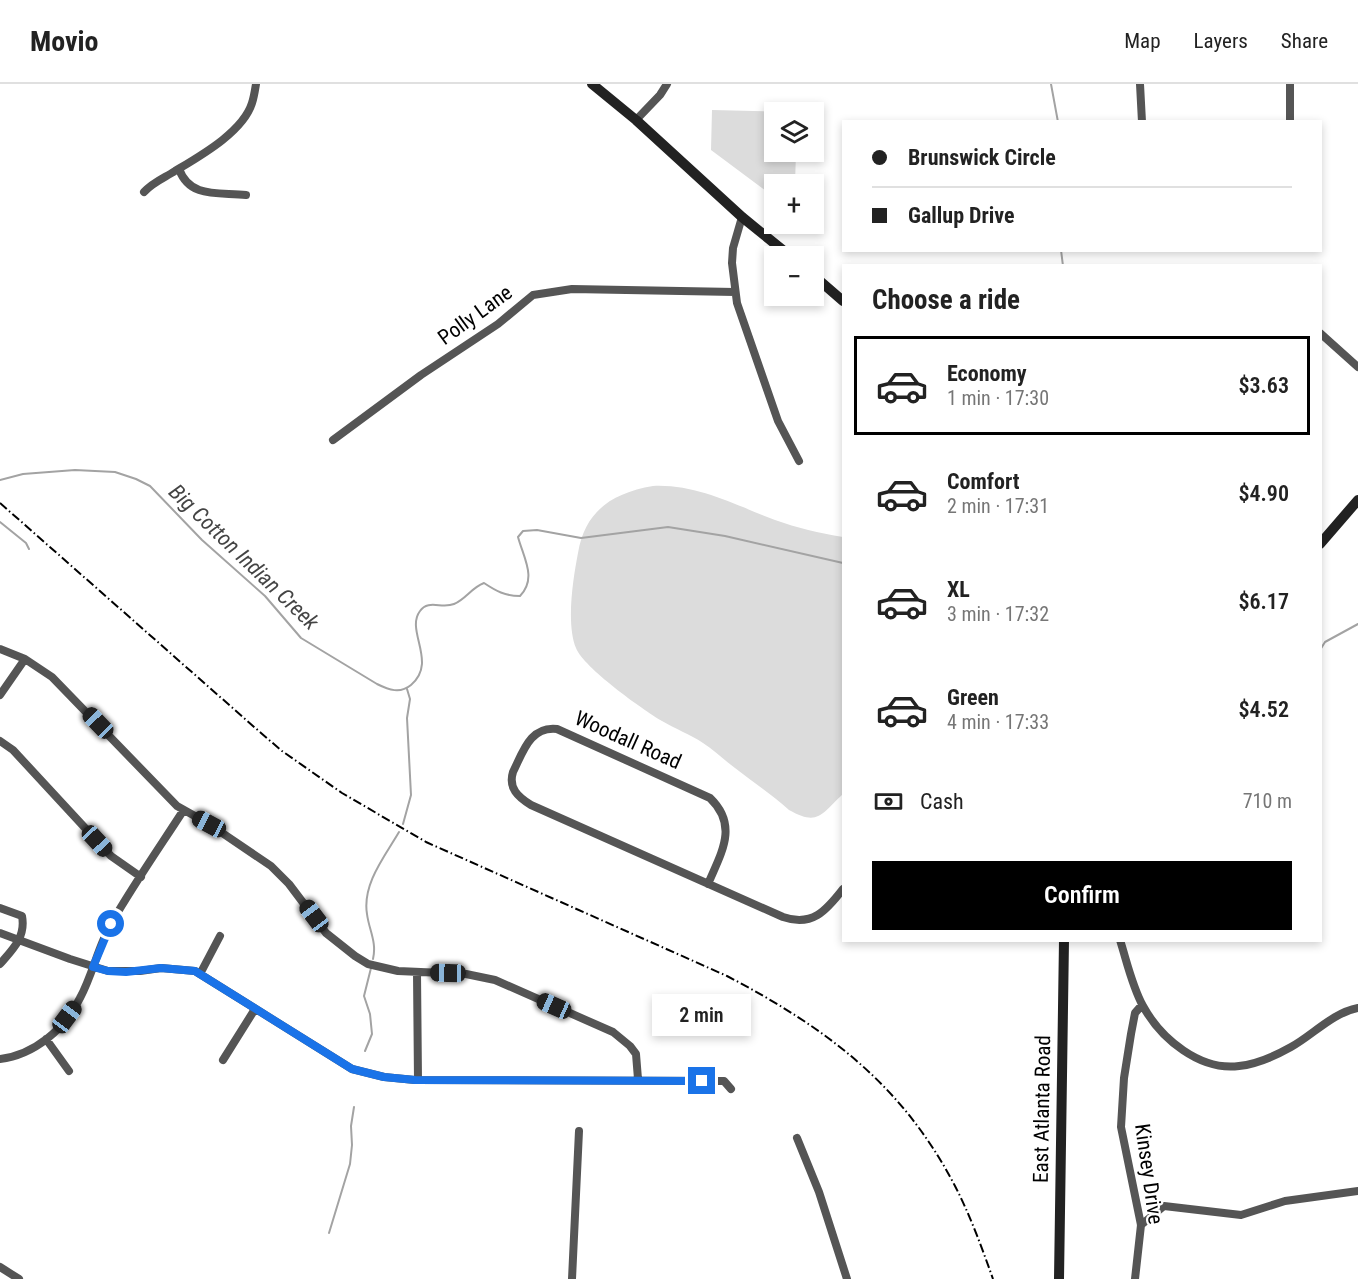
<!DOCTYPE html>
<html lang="en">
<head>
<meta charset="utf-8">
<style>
  :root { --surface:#fff; --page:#f6f6f6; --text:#222; --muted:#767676; --line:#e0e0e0; --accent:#000 }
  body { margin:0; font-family:"Roboto Condensed",sans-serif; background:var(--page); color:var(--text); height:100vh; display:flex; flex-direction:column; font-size:22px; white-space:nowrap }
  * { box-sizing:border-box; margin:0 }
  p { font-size:20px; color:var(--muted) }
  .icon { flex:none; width:33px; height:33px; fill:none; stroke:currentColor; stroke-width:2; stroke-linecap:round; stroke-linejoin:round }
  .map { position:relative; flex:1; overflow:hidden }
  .sheet { position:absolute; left:842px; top:180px; width:480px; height:678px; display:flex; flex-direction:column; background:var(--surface); border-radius:0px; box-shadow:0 3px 9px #0003 }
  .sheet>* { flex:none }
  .guide { position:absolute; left:842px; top:36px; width:480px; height:132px; border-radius:0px; box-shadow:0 3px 9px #0003; display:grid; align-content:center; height:132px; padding:0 30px; background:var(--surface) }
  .fabs { position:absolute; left:764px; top:18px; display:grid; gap:12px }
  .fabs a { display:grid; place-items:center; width:60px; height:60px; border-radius:0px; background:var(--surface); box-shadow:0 3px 9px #0003; font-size:30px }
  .end { position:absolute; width:27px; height:27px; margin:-14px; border:8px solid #1a73e8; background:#fff; box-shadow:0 0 0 3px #fff }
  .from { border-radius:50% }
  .bubble { position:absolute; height:42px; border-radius:0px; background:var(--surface); box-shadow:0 3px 9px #0003; font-size:20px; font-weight:600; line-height:42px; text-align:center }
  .car { position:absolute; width:18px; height:36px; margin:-18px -9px; border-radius:8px; box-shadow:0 0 4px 2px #0007; background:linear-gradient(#222 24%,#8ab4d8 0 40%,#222 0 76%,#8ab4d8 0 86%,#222 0) }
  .guide b { display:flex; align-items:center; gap:21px; height:57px; font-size:22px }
  .guide b+b { border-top:2px solid var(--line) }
  .guide i { width:15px; height:15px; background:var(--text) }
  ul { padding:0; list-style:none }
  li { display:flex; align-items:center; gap:18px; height:99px; margin:0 12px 9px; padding:0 18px; border:3px solid transparent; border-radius:0px }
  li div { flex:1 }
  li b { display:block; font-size:22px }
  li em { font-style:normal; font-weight:600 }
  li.active { border-color:var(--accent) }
  li>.icon { width:54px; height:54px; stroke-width:1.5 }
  h2 { padding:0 30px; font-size:27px; line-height:72px }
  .pay { display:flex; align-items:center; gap:15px; height:66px; padding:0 30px; font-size:22px }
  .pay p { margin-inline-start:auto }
  .action { display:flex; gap:12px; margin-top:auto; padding:12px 30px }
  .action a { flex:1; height:69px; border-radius:0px; background:var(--accent); color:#fff; font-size:24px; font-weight:600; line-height:69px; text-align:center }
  header { display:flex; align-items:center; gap:36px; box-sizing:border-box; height:84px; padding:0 30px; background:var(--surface); border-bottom:2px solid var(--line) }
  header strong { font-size:28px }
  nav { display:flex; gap:33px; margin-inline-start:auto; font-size:21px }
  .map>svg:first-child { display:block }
  .green { fill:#dcdcdc }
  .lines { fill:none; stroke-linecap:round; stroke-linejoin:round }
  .stream { stroke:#a3a3a3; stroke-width:2 }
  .street { stroke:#555; stroke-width:8 }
  .secondary { stroke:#222; stroke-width:10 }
  .rail { stroke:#000; stroke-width:2; stroke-dasharray:9 3 1.5 3; stroke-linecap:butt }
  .route { stroke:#1a73e8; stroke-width:8 }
  .labels { text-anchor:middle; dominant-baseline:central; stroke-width:4.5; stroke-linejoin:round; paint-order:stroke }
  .street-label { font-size:21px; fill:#000; stroke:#fff }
  .water-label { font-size:22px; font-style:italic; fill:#444; stroke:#fff }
</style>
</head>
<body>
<header>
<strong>Movio</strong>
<nav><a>Map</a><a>Layers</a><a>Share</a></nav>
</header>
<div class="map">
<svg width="1358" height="1195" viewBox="0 0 1358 1195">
  <rect width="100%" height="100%" fill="#fff"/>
  <!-- green -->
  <path class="green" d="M 712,26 L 789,28 L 774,28 L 774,68 L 796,68 L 795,100 L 774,100 L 774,113 L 711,66 Z
    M 653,402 C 697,400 735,421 775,436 C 797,444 819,449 843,453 L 843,710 C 822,729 819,743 789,726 C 772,711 753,698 735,684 C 724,676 714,666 703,659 C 690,650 675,645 662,637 C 642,625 584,584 576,564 C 566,540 573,495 578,469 C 585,427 612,409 653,402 Z"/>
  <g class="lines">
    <!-- stream -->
    <path class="stream" d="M 1051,0 L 1058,38
      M 1061,166 L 1063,182
      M 0,396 L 23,390 L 75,386 L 115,388 L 136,395 L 150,402 L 202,456 L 265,512 L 301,554 L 377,600 C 389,606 400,610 411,601 C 438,578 405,547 420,527 C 428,515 442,525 454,520 C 466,515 471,504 484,499 C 496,507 505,512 520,512 C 537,494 524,475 518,453 L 523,447 L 537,446 L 581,454 L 668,443 L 725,452 L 843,479
      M 0,438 L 26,459 L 29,465
      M 1320,566 L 1325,558 L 1358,540
      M 403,740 L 411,711 L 407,634 L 410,615 L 407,605
      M 373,875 C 377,858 369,846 367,830 C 362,800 385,772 399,748
      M 365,967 L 372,950 L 370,930 L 364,912 L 371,884
      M 329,1149 L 350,1080 L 352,1061 L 351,1042 L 354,1023"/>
    <!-- street -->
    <path class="street" d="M 1140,0 L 1142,38
      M 636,36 L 660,11 L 667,0
      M 1290,38 L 1290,0
      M 179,85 C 190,115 219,108 246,111
      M 144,108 C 153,98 164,94 175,87 C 200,72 243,48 252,19 C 254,13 255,6 256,0
      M 742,133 L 733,164 L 732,179 L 737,219 L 778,337 L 799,377
      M 1320,249 L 1358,283
      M 333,356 L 421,291 L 498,240 L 533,211 L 572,205 L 735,208
      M 0,565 L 25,575 L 52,593 L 177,722 L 209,740 L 271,782 L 289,800 L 326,849 L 355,872 L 368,880 L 398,887 L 466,890 L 495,896 L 613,948 L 630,962 L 636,970 L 638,995
      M 0,611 L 25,575
      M 0,657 L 13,666 L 111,772 L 141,793
      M 708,800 C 721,769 739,742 710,714 L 557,645 C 530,642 523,668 513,688 C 508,704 518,713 531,721 L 783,833 C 812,843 826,827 843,805
      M 0,824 L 22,832 C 26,853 13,865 0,880
      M 0,849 L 70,875 L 108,887 L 140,887 L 161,884 L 195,887 L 352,985 L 384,993 L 415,996 L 724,997 L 731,1005
      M 1120,856 C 1127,878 1132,902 1143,922 C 1161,955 1200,987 1239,982 C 1257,980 1275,972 1291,963 C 1313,951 1332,929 1358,924
      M 417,889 L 418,996
      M 200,890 L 220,852
      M 46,955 L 69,987
      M 0,975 C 34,971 65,945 80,914 C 93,890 98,862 112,838 C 134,800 159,764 183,727
      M 223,976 L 255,925
      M 797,1054 L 819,1108 L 847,1195
      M 1141,1141 L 1164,1122 L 1241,1131 L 1285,1117 L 1358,1107
      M 0,1183 L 19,1195
      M 572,1195 L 579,1047
      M 1135,1195 L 1141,1141 L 1121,1043 L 1124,994 L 1131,950 L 1135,929 L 1142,921"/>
    <!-- secondary -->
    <path class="secondary" d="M 592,0 L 636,36 L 742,133 L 790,172
      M 813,191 L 843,217
      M 1320,460 L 1358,416
      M 1059,1195 L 1064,856"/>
    <!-- rail -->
    <path class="rail" d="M 0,419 L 261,649 L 282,667 L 342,709 L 426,758 L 727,892 C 826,944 902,1000 955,1102 C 970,1131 982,1164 993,1195"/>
  </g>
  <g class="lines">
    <!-- route -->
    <path class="route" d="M 111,840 L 93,883 L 108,887 L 126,888 L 161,884 L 195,887 L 352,985 L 384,993 L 415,996 L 702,997"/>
  </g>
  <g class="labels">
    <!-- street labels -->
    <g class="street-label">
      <text transform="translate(475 231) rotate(-36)">Polly Lane</text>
      <text transform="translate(628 656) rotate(24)">Woodall Road</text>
      <text transform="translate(1042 1025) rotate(-89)">East Atlanta Road</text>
      <text transform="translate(1149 1090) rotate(82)">Kinsey Drive</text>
    </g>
    <!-- water labels -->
    <g class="water-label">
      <text transform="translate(244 473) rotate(44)">Big Cotton Indian Creek</text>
    </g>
  </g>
</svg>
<div class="fabs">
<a><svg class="icon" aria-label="layers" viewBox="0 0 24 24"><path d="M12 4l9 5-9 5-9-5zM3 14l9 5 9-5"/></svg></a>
<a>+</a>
<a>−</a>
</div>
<i class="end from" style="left:111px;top:840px"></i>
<i class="end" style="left:702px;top:997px"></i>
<div class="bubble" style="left:652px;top:910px;width:99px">2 min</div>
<i class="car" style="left:98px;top:639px;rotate:316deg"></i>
<i class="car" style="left:209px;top:740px;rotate:298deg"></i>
<i class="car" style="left:97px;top:757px;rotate:137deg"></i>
<i class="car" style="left:314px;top:832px;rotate:323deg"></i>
<i class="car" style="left:448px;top:889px;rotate:271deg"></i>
<i class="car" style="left:554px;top:922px;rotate:294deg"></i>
<i class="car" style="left:67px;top:933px;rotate:37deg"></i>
<div class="guide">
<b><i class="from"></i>Brunswick Circle</b>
<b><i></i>Gallup Drive</b>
</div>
<section class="sheet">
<h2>Choose a ride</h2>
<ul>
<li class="active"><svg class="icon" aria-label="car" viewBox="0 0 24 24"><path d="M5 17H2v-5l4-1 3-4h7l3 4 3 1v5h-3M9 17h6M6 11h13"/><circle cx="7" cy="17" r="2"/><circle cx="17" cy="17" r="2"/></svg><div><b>Economy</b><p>1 min · 17:30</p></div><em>$3.63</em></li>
<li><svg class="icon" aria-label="car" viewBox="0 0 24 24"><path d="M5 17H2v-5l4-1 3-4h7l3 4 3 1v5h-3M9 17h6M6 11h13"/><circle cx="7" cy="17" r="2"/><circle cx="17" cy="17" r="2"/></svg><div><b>Comfort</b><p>2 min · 17:31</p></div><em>$4.90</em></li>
<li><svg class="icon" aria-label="car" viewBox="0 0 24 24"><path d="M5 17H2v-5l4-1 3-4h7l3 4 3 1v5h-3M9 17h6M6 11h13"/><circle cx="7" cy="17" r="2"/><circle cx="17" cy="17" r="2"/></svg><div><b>XL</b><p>3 min · 17:32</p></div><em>$6.17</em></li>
<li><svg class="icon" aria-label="car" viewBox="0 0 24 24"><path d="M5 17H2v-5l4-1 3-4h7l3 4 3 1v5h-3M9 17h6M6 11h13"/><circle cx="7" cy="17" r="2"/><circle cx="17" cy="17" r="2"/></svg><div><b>Green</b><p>4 min · 17:33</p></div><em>$4.52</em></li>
</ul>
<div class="pay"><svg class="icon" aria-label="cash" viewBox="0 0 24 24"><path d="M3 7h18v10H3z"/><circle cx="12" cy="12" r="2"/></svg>Cash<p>710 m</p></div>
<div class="action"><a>Confirm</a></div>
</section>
</div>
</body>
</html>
